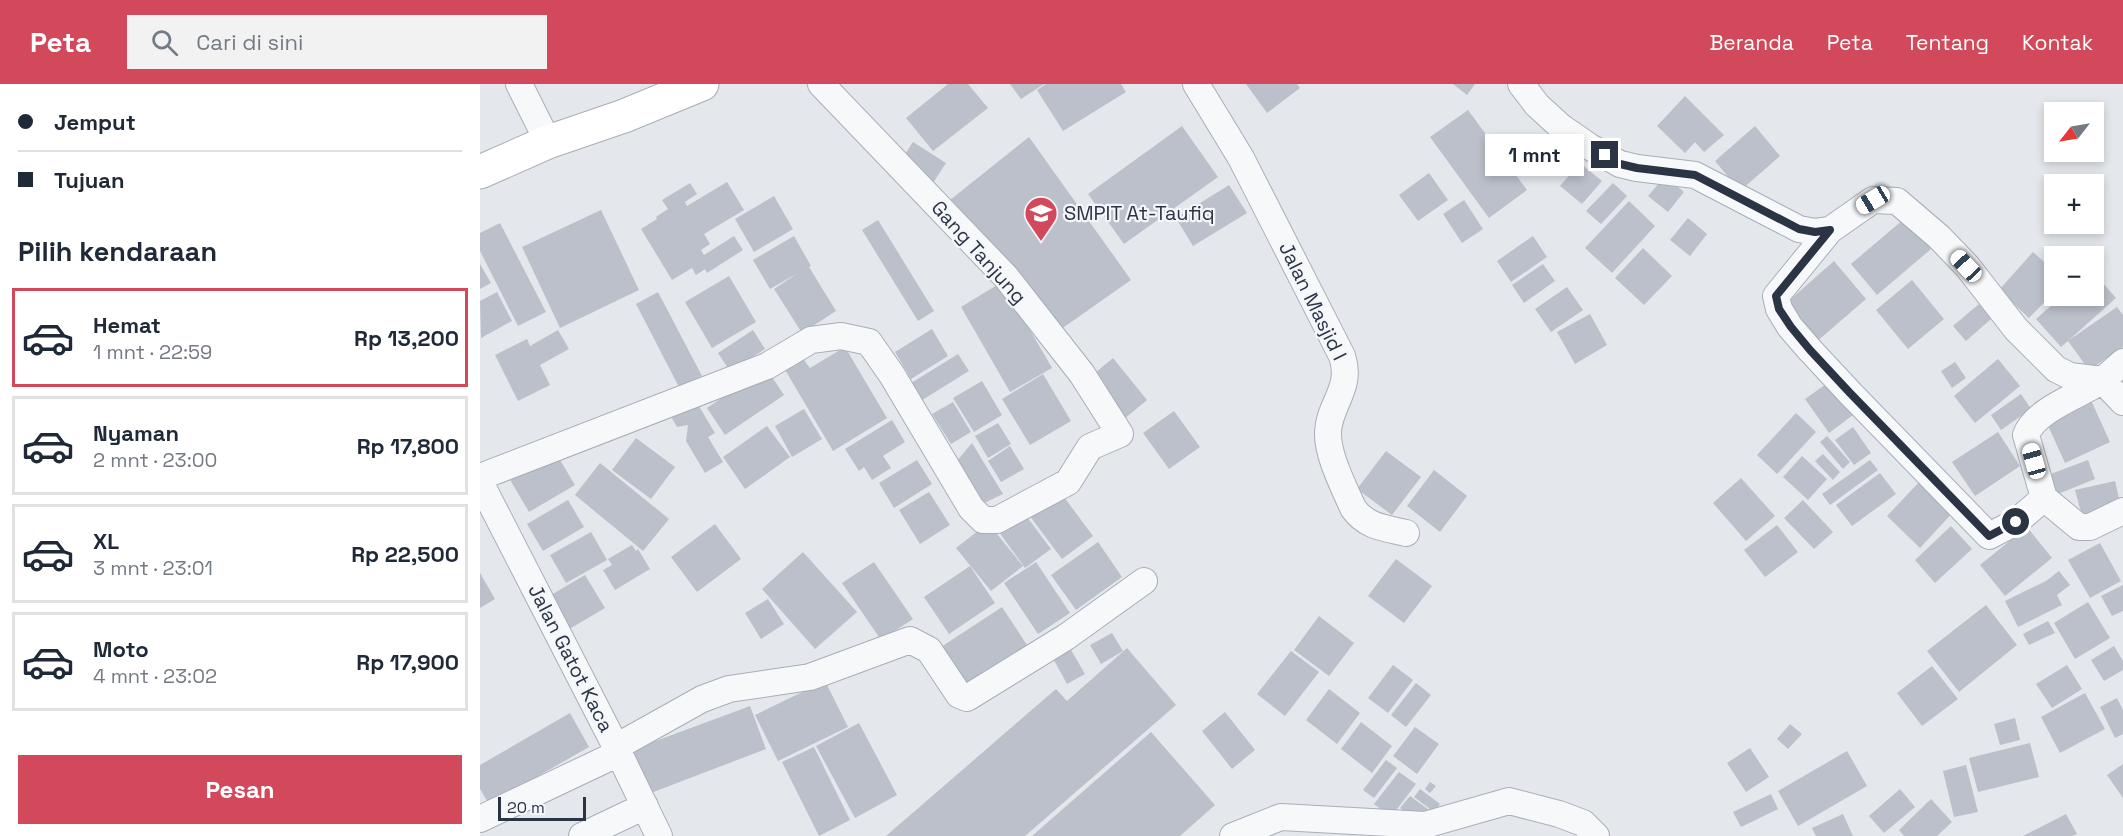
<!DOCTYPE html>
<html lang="id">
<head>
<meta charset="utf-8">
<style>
  :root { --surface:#fff; --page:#f2f2f3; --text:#1f2937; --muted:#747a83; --line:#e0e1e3; --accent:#d1495b }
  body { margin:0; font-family:"Space Grotesk",sans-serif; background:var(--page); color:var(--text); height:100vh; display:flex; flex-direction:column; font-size:22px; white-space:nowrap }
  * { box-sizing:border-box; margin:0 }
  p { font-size:20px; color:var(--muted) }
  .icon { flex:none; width:33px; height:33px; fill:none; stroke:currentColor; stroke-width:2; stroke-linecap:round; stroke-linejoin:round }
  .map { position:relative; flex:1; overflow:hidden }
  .details { display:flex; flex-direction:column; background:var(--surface); width:480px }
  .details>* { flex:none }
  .guide { display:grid; align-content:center; height:132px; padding:0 18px; background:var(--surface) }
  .needle { width:39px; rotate:239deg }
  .tools { position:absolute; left:1564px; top:18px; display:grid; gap:12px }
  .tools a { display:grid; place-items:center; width:60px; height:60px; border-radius:0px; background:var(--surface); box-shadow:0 3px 9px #0003; font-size:30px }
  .scale { position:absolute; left:18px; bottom:15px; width:88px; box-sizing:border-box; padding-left:6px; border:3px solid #2b3445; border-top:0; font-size:16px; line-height:21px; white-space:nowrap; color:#2b3445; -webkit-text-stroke:4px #f4f6f9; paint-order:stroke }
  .end { position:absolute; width:27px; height:27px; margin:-14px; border:8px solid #2b3445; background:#fff; box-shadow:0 0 0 3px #fff }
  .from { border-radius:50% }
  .bubble { position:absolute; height:42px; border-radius:0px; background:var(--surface); box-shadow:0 3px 9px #0003; font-size:20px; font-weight:700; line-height:42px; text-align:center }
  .car { position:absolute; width:18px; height:36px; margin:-18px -9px; border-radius:8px; box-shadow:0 0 4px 2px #0007; background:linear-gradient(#fff 24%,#345 0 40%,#fff 0 76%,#345 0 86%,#fff 0) }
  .guide b { display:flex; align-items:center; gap:21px; height:57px; font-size:22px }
  .guide b+b { border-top:2px solid var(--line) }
  .guide i { width:15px; height:15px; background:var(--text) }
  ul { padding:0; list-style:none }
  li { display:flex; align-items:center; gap:18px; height:99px; margin:0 12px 9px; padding:0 6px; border:3px solid var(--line); border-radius:0px }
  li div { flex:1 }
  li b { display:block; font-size:22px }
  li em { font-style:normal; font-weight:700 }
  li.active { border-color:var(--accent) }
  li>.icon { width:54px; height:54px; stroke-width:1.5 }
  h2 { padding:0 18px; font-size:27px; line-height:72px }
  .cta { display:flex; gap:12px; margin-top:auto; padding:12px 18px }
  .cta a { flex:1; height:69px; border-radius:0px; background:var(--accent); color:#fff; font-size:24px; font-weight:700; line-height:69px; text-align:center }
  header { display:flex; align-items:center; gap:36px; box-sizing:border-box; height:84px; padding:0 30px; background:var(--accent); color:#fff }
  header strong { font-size:28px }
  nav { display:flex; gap:33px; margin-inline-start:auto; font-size:21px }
  .search { width:420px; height:54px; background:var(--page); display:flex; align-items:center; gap:15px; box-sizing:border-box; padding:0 21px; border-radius:0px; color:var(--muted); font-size:22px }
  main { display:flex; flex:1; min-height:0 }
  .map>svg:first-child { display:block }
  .building { fill:#bbc0ca }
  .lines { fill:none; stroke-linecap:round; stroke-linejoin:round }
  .street-casing { stroke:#a9aeb7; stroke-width:28 }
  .secondary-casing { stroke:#a9aeb7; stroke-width:35 }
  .street { stroke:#f7f8fa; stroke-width:26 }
  .secondary { stroke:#fff; stroke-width:33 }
  .route { stroke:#2b3445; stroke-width:8 }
  .labels { text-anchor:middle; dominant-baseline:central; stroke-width:4.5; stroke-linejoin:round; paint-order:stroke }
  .poi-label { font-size:20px; fill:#2b3445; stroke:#f4f6f9; text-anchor:start }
  .street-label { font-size:20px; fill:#2b3445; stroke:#f4f6f9 }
</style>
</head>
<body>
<header>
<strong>Peta</strong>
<div class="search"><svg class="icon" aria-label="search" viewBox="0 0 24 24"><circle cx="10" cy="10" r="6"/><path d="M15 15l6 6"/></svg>Cari di sini</div>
<nav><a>Beranda</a><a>Peta</a><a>Tentang</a><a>Kontak</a></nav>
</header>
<main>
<section class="details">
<div class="guide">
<b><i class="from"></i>Jemput</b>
<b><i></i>Tujuan</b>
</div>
<h2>Pilih kendaraan</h2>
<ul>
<li class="active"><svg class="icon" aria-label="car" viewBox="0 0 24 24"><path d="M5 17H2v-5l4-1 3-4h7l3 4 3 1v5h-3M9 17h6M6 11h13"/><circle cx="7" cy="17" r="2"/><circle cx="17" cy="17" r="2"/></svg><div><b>Hemat</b><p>1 mnt · 22:59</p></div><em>Rp 13,200</em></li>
<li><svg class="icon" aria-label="car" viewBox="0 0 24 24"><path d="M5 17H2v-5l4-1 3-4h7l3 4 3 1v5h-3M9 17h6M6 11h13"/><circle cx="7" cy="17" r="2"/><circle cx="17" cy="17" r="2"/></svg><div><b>Nyaman</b><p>2 mnt · 23:00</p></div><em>Rp 17,800</em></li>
<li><svg class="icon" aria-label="car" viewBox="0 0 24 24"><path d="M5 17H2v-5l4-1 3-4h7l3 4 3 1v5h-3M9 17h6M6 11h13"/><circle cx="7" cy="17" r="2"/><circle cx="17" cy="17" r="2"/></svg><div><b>XL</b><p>3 mnt · 23:01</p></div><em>Rp 22,500</em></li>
<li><svg class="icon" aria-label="car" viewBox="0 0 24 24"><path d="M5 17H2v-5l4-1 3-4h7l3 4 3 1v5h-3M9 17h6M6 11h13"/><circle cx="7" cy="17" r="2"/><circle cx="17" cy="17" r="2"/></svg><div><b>Moto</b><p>4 mnt · 23:02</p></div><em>Rp 17,900</em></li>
</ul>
<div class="cta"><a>Pesan</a></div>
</section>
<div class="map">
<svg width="1643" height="752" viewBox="0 0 1643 752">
  <rect width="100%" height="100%" fill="#e4e7ec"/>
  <!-- building -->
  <path class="building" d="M 468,0 L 488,0 L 508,24 L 453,67 L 426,34 Z
    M 530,0 L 564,0 L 541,15 Z
    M 566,0 L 641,0 L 646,8 L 583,47 L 557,6 Z
    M 766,0 L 817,0 L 820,4 L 787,29 Z
    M 973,0 L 995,0 L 987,11 Z
    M 1205,12 L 1244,51 L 1224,68 L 1215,58 L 1205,69 L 1177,42 Z
    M 988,26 L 1047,106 L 1009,134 L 950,53 Z
    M 702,42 L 738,93 L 644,160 L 608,110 Z
    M 1275,42 L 1300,72 L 1260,107 L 1235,77 Z
    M 549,53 L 651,196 L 577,248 L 465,120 Z
    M 433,58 L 466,79 L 453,99 L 420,78 Z
    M 1100,79 L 1122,97 L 1102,120 L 1080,102 Z
    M 949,89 L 968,116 L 938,137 L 919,111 Z
    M 1185,92 L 1204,108 L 1188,128 L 1168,112 Z
    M 247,98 L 264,126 L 224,150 L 230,160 L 221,166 L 224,171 L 254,152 L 263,166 L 227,189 L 225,185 L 216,191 L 212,184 L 192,196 L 161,145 L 177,135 L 176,133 L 188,125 L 182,116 L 210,99 L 217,110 L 205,118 L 207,122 Z
    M 1133,99 L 1147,112 L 1121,140 L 1106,127 Z
    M 749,101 L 767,129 L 713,162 L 696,134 Z
    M 294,112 L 313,145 L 274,168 L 255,135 Z
    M 984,116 L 1003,145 L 982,159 L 963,130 Z
    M 1149,117 L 1175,142 L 1132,189 L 1105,164 Z
    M 121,126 L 159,206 L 80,244 L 42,163 Z
    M 1208,134 L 1227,150 L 1210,172 L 1190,156 Z
    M 1424,135 L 1451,165 L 1397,211 L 1371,180 Z
    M 398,136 L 454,227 L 438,237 L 382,146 Z
    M 20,139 L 66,228 L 38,242 L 0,167 L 0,149 Z
    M 314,152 L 331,182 L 329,183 L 356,227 L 322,249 L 294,205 L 318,189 L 290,205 L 273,176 Z
    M 1053,152 L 1067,173 L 1031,198 L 1017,177 Z
    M 1163,164 L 1192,192 L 1164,221 L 1135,194 Z
    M 1553,168 L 1575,188 L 1575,207 L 1549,234 L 1519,206 Z
    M 1354,177 L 1386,215 L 1335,259 L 1303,222 Z
    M 0,180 L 11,199 L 0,205 Z
    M 1063,180 L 1075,197 L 1044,219 L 1032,201 Z
    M 1614,189 L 1636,214 L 1589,256 L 1637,223 L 1643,231 L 1643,263 L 1609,286 L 1588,257 L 1581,263 L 1556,235 L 1582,212 L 1614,212 Z
    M 249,192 L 276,238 L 232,264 L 205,218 Z
    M 1432,196 L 1464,235 L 1428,265 L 1396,226 Z
    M 522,198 L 572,284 L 530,308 L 481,223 Z
    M 1087,203 L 1103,226 L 1071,248 L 1055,225 Z
    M 17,208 L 32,237 L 1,254 L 0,217 Z
    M 178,208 L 222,292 L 199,303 L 156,220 Z
    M 1499,220 L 1511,235 L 1486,257 L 1473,242 Z
    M 1110,230 L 1127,261 L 1095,280 L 1077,248 Z
    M 452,245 L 468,272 L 431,295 L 415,268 Z
    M 78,246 L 89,265 L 60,281 L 70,301 L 38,317 L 15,271 L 47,255 L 50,262 Z
    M 273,246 L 285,265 L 250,287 L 238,269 Z
    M 365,263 L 407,334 L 353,367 L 304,284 L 321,272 L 330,284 Z
    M 478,270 L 489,287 L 439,318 L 428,301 Z
    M 633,274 L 667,316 L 643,336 L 609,294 Z
    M 1518,275 L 1540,302 L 1495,339 L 1474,312 Z
    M 1475,278 L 1486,294 L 1472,304 L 1461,287 Z
    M 286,284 L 304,311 L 245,351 L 227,324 Z
    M 563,290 L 591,337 L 550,361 L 522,315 Z
    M 502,297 L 522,331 L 494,348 L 473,314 Z
    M 1349,298 L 1373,331 L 1349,349 L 1325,315 Z
    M 1541,310 L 1551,325 L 1521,346 L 1511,331 Z
    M 214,314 L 235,349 L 228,353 L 243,378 L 225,389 L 206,357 L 208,341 L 197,343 L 187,326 Z
    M 1610,314 L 1630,358 L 1585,379 L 1565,335 Z
    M 473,318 L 491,348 L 471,360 L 452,330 Z
    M 324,325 L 342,355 L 312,373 L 295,342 Z
    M 694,327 L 720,363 L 689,385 L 663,349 Z
    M 1316,329 L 1336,348 L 1297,390 L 1277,371 Z
    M 412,336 L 425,358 L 403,372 L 411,384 L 392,396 L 384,383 L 379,387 L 365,365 Z
    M 518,339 L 531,360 L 508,374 L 495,352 Z
    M 287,342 L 310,373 L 265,405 L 243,373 Z
    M 1373,343 L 1391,369 L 1374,381 L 1355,356 Z
    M 1518,348 L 1540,382 L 1495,412 L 1472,378 Z
    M 1347,352 L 1370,378 L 1363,385 L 1340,358 Z
    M 156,354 L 195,383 L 171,415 L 132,386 Z
    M 492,359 L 523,410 L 500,421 L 476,378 Z
    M 530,362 L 544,385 L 521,398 L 508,377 Z
    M 74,366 L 95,401 L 49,428 L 29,394 Z
    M 906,367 L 941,393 L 912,431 L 877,405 Z
    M 1343,370 L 1360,388 L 1353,396 L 1335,377 Z
    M 1322,372 L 1347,395 L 1328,416 L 1303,393 Z
    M 437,376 L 452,400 L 414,424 L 399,399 Z
    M 1390,376 L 1398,386 L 1350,421 L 1342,410 Z
    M 1608,376 L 1615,395 L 1568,414 L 1560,394 Z
    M 120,379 L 189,435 L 163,467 L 95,411 Z
    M 954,386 L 987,412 L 960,448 L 927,422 Z
    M 1400,389 L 1416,410 L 1372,442 L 1356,421 Z
    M 1261,394 L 1295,432 L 1266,457 L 1233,419 Z
    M 1443,394 L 1476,425 L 1440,464 L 1407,432 Z
    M 1635,397 L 1641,423 L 1602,432 L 1595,406 Z
    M 578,405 L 613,452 L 582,475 L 546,427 Z
    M 449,408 L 470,441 L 440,460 L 419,426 Z
    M 88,416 L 104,443 L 63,467 L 47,440 Z
    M 1323,416 L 1353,448 L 1334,465 L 1304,434 Z
    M 541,425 L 571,465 L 545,484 L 516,444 Z
    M 508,439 L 543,482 L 511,507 L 476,464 Z
    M 235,440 L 261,475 L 217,508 L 191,473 Z
    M 1297,441 L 1318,468 L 1285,493 L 1264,466 Z
    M 1471,442 L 1492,465 L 1455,499 L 1435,476 Z
    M 1547,443 L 1572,474 L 1525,512 L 1500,481 Z
    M 111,448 L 127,476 L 86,499 L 70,471 Z
    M 618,458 L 642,493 L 596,526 L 571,491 Z
    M 1620,459 L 1641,497 L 1610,514 L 1588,476 Z
    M 152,461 L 156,467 L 158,465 L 170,485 L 135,506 L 123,486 L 132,481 L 128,475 Z
    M 323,468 L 377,528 L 335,565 L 282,505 Z
    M 916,475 L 952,502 L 924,539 L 888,512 Z
    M 394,478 L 433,535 L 401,556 L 362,499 Z
    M 556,478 L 590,529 L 558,550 L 524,499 Z
    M 490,482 L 515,519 L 469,550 L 444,513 Z
    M 1579,487 L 1590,501 L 1577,511 L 1582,521 L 1538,543 L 1525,517 L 1566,497 Z
    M 0,489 L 15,515 L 0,524 Z
    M 105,491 L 125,524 L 86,547 L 66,514 Z
    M 1643,501 L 1643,527 L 1632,532 L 1621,512 Z
    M 288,515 L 304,540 L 281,555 L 265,529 Z
    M 1608,518 L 1630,554 L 1595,575 L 1574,539 Z
    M 1506,521 L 1537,561 L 1479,608 L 1447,567 Z
    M 522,523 L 549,564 L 487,604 L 461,563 Z
    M 839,532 L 874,559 L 849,592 L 814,566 Z
    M 1568,537 L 1575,549 L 1549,561 L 1543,550 Z
    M 632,549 L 643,567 L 621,580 L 610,561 Z
    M 587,559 L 605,590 L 587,600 L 570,569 Z
    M 1634,562 L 1643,577 L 1643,586 L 1624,597 L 1611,576 Z
    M 647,564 L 696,621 L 545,752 L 406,752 L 576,605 L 587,617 Z
    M 811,567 L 839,588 L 805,632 L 777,610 Z
    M 913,581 L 933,596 L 908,629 L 888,614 Z
    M 1587,581 L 1602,605 L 1572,624 L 1556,600 Z
    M 1452,582 L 1478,615 L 1442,642 L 1417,609 Z
    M 345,597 L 368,643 L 298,677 L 275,631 Z
    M 936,599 L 951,611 L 926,643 L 911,631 Z
    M 849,605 L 880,629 L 857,660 L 826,636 Z
    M 1605,609 L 1625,645 L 1580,669 L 1561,633 Z
    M 1637,614 L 1643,626 L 1643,650 L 1635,654 L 1620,623 Z
    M 270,622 L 286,665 L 163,712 L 146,668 Z
    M 745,628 L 775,666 L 752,685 L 722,647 Z
    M 90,629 L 109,663 L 9,720 L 0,705 L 0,681 Z
    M 1535,634 L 1540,656 L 1520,661 L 1514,640 Z
    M 881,638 L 912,662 L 892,689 L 861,665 Z
    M 379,639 L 417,711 L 375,734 L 336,662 Z
    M 1310,640 L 1322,650 L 1308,665 L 1297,655 Z
    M 935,643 L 959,660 L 937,690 L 913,672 Z
    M 671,648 L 735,721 L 700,752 L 552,752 Z
    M 1550,659 L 1559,693 L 1498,708 L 1489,674 Z
    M 334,663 L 370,736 L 339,752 L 302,678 Z
    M 1270,664 L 1289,693 L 1266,708 L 1247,679 Z
    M 1367,667 L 1387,702 L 1318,742 L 1298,707 Z
    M 906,676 L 917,684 L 894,714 L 883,706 Z
    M 1643,680 L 1643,714 L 1627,691 Z
    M 1486,681 L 1498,728 L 1474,733 L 1463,687 Z
    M 919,688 L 936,700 L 911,733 L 894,720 Z
    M 950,698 L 956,702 L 950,709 L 945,705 Z
    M 940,705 L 960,720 L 954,728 L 934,713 Z
    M 1420,705 L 1435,723 L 1404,749 L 1389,732 Z
    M 1291,710 L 1298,725 L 1261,743 L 1253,728 Z
    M 930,712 L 949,726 L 940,739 L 920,724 Z
    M 1451,715 L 1472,738 L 1457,752 L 1424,752 L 1419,746 Z
    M 1363,730 L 1373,752 L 1336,752 L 1332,744 Z
    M 1586,730 L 1597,750 L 1592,752 L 1543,752 Z"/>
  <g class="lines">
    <defs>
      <path id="street" d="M 39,0 L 68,58
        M 716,0 L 761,74 L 862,272 C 873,304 849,320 848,348 C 847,371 864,403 873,424 C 886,443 905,444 926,449
        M 1041,0 L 1057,21 L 1081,43 L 1110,63 L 1140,80 L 1157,84 L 1215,91 L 1319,145 L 1335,148 L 1350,146
        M 1643,278 C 1636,284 1629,291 1621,297 C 1599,312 1556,325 1546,351 L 1564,414 L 1599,443 L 1610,443 L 1643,427
        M 0,393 L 287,282 L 331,256 L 361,252 L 389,258 L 412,291 L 491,424 L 503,436 L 517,436 L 588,398 L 610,363 L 640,350 L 602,290 L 526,193 L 341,0
        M 0,398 L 136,663 L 179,752
        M 1564,414 L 1536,438 L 1509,452 L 1370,309 L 1330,266 L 1310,243 L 1299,225 L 1296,212 L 1350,146 L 1393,116 L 1417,117 L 1459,153 L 1487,182 L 1536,245 L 1576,285 L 1590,292 L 1622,296 L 1643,318
        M 136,663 L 222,615 L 249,605 L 330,593 L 430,556 L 449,566 L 479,611 L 487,614 L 586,553 L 664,497
        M 0,735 L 139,669
        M 102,752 L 165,722
        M 753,752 L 801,733 L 945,741 L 1029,717 L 1079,730 L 1103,739 L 1116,752"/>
      <path id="secondary" d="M 0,88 L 68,58 L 144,32 L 222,0"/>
    </defs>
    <!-- street casing -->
    <use href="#street" class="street-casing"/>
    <!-- secondary casing -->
    <use href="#secondary" class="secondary-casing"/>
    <!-- street -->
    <use href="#street" class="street"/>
    <!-- secondary -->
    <use href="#secondary" class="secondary"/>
  </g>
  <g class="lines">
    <!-- route -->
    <path class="route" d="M 1125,71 L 1140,80 L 1157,84 L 1215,91 L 1319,145 L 1335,148 L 1350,146 L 1296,212 L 1299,225 L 1311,243 L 1330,266 L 1370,309 L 1509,452 L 1536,438"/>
  </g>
  <!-- icons -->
  <defs>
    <symbol id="school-pin" viewBox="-11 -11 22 30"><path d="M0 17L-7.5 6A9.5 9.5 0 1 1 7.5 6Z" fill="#d1495b" stroke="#f4f6f9"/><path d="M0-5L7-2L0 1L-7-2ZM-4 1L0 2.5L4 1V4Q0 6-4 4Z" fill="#fff"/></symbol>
  </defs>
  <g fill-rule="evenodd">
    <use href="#school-pin" x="542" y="110" width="38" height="52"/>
  </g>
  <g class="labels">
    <!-- poi labels -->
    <g class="poi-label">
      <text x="584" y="129">SMPIT At-Taufiq</text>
    </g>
    <!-- street labels -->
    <g class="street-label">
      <text transform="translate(499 168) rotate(48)">Gang Tanjung</text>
      <text transform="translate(833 217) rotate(64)">Jalan Masjid I</text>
      <text transform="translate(91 574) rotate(63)">Jalan Gatot Kaca</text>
    </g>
  </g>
</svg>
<div class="tools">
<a><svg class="needle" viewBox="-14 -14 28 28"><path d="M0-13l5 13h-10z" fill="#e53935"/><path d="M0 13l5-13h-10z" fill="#747a83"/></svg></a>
<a>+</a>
<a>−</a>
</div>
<div class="scale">20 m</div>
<i class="end from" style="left:1536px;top:438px"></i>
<i class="end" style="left:1125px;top:71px"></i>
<div class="bubble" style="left:1005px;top:50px;width:99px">1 mnt</div>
<i class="car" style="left:1393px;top:116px;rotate:239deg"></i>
<i class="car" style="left:1486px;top:182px;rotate:317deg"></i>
<i class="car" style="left:1554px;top:377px;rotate:344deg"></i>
</div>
</main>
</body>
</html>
